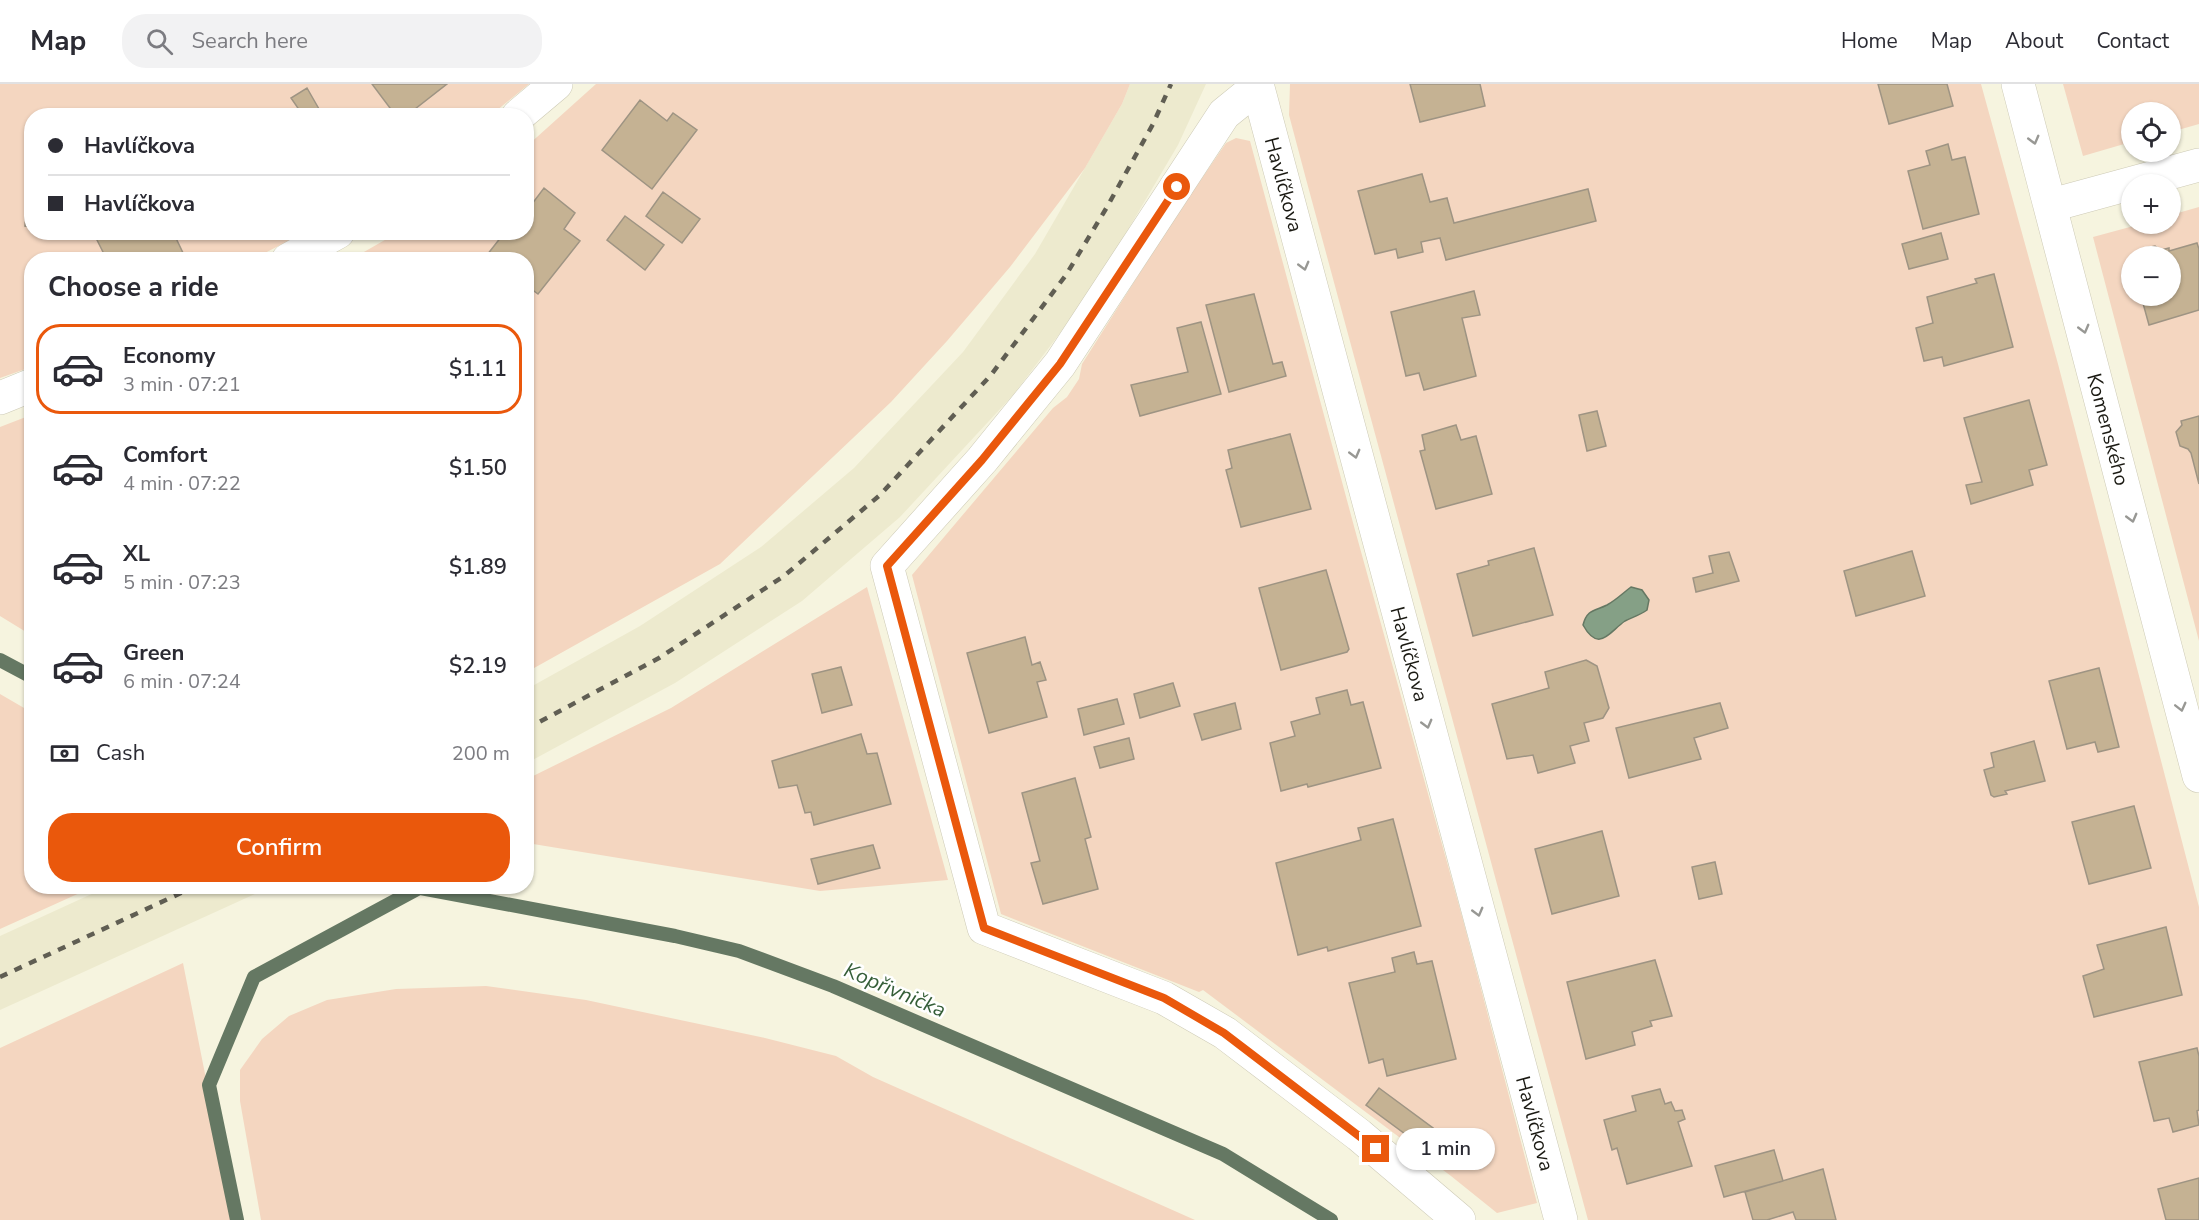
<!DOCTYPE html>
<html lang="en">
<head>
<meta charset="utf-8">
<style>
  :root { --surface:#fff; --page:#f2f2f3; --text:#2b2b33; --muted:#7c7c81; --line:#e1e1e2; --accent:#ea580c }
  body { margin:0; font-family:"Nunito Sans",sans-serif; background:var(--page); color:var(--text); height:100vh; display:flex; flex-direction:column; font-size:22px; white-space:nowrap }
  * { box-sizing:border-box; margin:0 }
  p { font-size:20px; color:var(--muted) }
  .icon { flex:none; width:33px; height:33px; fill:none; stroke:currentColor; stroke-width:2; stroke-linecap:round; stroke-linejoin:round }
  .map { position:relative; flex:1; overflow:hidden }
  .panel { position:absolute; left:24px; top:168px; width:510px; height:642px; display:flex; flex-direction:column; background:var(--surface); border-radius:24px; box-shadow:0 2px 4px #0004 }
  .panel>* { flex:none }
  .top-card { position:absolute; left:24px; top:24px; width:510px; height:132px; border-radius:24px; box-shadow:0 2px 4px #0004; display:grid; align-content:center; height:132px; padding:0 24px; background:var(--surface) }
  .controls { position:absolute; left:2121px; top:18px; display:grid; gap:12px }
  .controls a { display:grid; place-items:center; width:60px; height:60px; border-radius:50%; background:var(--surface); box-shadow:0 2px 4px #0004; font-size:30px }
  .end { position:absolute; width:27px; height:27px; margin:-14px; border:8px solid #ea580c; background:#fff; box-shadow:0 0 0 3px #fff }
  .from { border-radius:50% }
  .bubble { position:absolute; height:42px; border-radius:21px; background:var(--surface); box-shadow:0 2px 4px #0004; font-size:20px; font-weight:600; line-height:42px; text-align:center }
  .top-card b { display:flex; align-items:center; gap:21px; height:57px; font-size:22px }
  .top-card b+b { border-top:2px solid var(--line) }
  .top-card i { width:15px; height:15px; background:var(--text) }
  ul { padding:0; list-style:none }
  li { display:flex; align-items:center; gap:18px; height:90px; margin:0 12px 9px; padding:0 12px; border:3px solid transparent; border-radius:24px }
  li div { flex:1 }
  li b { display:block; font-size:22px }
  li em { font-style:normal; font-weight:600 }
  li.selected { border-color:var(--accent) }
  li>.icon { width:54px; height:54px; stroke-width:1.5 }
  h2 { padding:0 24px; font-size:27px; line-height:72px }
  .pay { display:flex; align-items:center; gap:15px; height:66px; padding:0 24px; font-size:22px }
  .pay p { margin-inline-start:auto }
  .action { display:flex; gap:12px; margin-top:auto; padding:12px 24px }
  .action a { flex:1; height:69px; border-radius:24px; background:var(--accent); color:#fff; font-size:24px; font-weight:600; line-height:69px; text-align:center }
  header { display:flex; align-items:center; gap:36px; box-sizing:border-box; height:84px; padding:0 30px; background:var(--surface); border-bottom:2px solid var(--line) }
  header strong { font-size:28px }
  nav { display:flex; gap:33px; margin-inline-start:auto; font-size:21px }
  .search { width:420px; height:54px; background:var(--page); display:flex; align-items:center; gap:15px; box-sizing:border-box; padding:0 21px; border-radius:24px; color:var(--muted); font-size:22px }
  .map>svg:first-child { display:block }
  .built { fill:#edeace }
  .green { fill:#f4d6c0; fill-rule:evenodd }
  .water { fill:#85a086; stroke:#657863; stroke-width:1.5 }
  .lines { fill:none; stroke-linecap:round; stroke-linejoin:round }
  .stream { stroke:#657863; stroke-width:14 }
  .building { fill:#c5b293; stroke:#9e9483; stroke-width:1.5 }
  .street-casing { stroke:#cdcab6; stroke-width:34 }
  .street { stroke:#fff; stroke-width:33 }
  .rail { stroke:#605e53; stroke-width:4.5; stroke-dasharray:8 8; stroke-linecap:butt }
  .oneway { stroke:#989894 }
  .route { stroke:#ea580c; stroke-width:8 }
  .labels { text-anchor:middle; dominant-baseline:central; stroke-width:5; stroke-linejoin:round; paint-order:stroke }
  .street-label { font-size:20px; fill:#1a1912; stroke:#fff }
  .water-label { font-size:21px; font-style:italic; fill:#355e38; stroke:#fff }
</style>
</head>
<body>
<header>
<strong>Map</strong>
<div class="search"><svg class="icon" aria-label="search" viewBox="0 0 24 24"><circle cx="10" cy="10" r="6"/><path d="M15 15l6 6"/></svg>Search here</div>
<nav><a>Home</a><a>Map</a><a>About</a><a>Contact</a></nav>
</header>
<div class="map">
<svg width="2199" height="1136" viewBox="0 0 2199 1136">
  <rect width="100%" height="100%" fill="#f6f4df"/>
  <!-- built -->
  <path class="built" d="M 1130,0 L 1206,0 L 1178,61 L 1091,208 L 1014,310 L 900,433 L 802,517 L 675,599 L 527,679 L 527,605 L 640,542 L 761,463 L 854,384 L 963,268 L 1035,170 L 1122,20 Z
    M 109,802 L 270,803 L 0,926 L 0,852 Z"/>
  <!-- green -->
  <path class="green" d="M 0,0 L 529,0 L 491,31 L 32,32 L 32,148 L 304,149 L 253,175 L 32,176 L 31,283 L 0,294 Z
    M 596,0 L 1130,0 L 1122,20 L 1085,84 L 1010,183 L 947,257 L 891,318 L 720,480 L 527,588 L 526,176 L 350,176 L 397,149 L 526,148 L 527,62 Z
    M 1290,0 L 1981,0 L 2058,280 L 2199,823 L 2199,1136 L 1588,1136 L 1306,95 L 1289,31 Z
    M 2063,0 L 2199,0 L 2199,40 L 2171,48 L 2170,28 L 2132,28 L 2131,58 L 2083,72 Z
    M 1236,54 L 1250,57 L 1355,446 L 1463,836 L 1537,1119 L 1497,1129 L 1451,1092 L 1203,906 L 1199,908 L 1001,830 L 912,491 L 1053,324 L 1067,313 L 1079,295 L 1082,280 L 1174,135 L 1226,59 Z
    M 2199,123 L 2199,557 L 2093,153 L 2141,140 L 2170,140 L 2171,131 ZM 2132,172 L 2170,172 L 2170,212 L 2132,212 Z
    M 31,331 L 31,551 L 0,532 L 0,343 Z
    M 867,503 L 948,796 L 820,807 L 527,759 L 527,695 L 671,624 Z
    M 0,610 L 31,628 L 32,802 L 93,803 L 0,845 Z
    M 183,879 L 234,1136 L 0,1136 L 0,964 Z
    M 486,902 L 586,916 L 765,954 L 836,972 L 873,993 L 1195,1136 L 261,1136 L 240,1017 L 240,986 L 262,955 L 289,932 L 327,916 L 396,905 Z"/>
  <!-- water -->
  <path class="water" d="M 1631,503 L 1642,506 L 1649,516 L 1647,526 C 1640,531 1633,533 1625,537 C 1610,547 1599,570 1583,541 C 1587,525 1595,527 1607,521 C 1616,516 1623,509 1631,503 Z"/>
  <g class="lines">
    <!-- stream -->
    <path class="stream" d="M 0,576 L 32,593
      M 410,802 L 675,852 L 739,867 L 833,902 L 1223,1070 L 1331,1136
      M 237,1136 L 209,1001 L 254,893 L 417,805"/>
  </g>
  <!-- building -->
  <path class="building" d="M 372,0 L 447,0 L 406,32 L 396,32 Z
    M 1410,0 L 1480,0 L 1485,22 L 1420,38 Z
    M 1878,0 L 1947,0 L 1953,22 L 1889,40 Z
    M 307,4 L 323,32 L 293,32 L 300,27 L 291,14 Z
    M 640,16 L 667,37 L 673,29 L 697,46 L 652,105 L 602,66 Z
    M 1948,60 L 1952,76 L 1965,73 L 1979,130 L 1923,145 L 1908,87 L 1930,81 L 1926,67 Z
    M 1422,90 L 1430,118 L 1447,114 L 1454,139 L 1588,105 L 1596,137 L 1446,176 L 1440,154 L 1421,158 L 1423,168 L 1398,174 L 1396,165 L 1375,170 L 1358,107 Z
    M 28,101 L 32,101 L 32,143 L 25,142 Z
    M 544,104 L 575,129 L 564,145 L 580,157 L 538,210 L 526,201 L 526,176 L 493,176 L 487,171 L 505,148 L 526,148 L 526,122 L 529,118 L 532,120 Z
    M 663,108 L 700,135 L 682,159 L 646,132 Z
    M 625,132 L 664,161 L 645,186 L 607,156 Z
    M 93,148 L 173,148 L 184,171 L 175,176 L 107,176 Z
    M 1941,149 L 1948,175 L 1909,185 L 1902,160 Z
    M 2197,159 L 2199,165 L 2199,226 L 2149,241 L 2141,212 L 2170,212 L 2170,172 L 2136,172 L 2142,165 L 2155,162 L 2161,166 L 2169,164 L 2169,167 Z
    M 1994,190 L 2013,263 L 1944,282 L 1942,273 L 1924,277 L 1916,244 L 1933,239 L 1927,213 L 1977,199 L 1975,195 Z
    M 1474,207 L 1480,231 L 1462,234 L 1476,292 L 1424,306 L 1419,289 L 1406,292 L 1391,228 Z
    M 1254,210 L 1273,280 L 1282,278 L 1286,292 L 1229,308 L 1206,221 Z
    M 1201,238 L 1221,310 L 1140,332 L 1131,301 L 1188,288 L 1177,244 Z
    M 2029,316 L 2047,381 L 2029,386 L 2033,401 L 1971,420 L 1966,401 L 1982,398 L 1964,334 Z
    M 1597,327 L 1606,362 L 1587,367 L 1579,331 Z
    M 2199,332 L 2199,400 L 2191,369 L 2188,365 L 2180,362 L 2176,348 L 2182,341 L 2181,337 Z
    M 1456,341 L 1461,356 L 1476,352 L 1492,410 L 1436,425 L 1420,367 L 1425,366 L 1422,351 Z
    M 1290,350 L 1311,425 L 1241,443 L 1226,386 L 1232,384 L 1228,366 Z
    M 1534,464 L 1553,531 L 1473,552 L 1457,490 L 1489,481 L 1488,477 Z
    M 1912,467 L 1925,512 L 1856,532 L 1844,487 Z
    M 1729,468 L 1739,497 L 1696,508 L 1693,494 L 1713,489 L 1709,472 Z
    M 1326,486 L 1349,565 L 1347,568 L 1281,586 L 1259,504 Z
    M 1025,553 L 1032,581 L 1040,578 L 1046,596 L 1037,598 L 1047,633 L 989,649 L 967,569 Z
    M 1586,576 L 1597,582 L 1609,624 L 1603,634 L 1584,639 L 1589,657 L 1570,662 L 1575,679 L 1538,689 L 1533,671 L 1507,675 L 1492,620 L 1549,604 L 1545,588 Z
    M 841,583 L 852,621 L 822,629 L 812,590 Z
    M 2099,584 L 2119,663 L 2098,668 L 2095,658 L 2067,665 L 2049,597 Z
    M 1173,599 L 1180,622 L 1140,634 L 1134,610 Z
    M 1347,606 L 1351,621 L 1363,618 L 1381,684 L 1308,703 L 1307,700 L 1281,707 L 1270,659 L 1295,652 L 1291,638 L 1320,630 L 1316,614 Z
    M 1117,615 L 1124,640 L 1084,651 L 1078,625 Z
    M 1235,619 L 1241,645 L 1202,656 L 1194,630 Z
    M 1720,619 L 1728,644 L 1694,654 L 1701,675 L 1629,694 L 1616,644 Z
    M 861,650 L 867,670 L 877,669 L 891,720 L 814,741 L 811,728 L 805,729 L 797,701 L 779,704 L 772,677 Z
    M 1129,654 L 1134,675 L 1100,684 L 1094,663 Z
    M 2034,657 L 2045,697 L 2005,707 L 2007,710 L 1994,713 L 1991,711 L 1984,686 L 1994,683 L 1991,669 Z
    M 1075,694 L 1091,753 L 1085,755 L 1098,805 L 1043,820 L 1031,779 L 1040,777 L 1022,709 Z
    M 2134,722 L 2151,784 L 2089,800 L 2072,738 Z
    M 1393,735 L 1421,842 L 1328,867 L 1327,863 L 1298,871 L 1276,779 L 1361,756 L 1358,744 Z
    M 1602,747 L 1619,812 L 1552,830 L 1535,765 Z
    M 873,761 L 880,784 L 818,800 L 811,775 Z
    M 1715,778 L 1722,810 L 1699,815 L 1692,783 Z
    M 2166,843 L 2182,911 L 2094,933 L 2083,892 L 2104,885 L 2097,861 Z
    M 1414,868 L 1417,880 L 1432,877 L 1456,975 L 1387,992 L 1383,975 L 1369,979 L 1349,899 L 1395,888 L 1392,874 Z
    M 1655,876 L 1672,932 L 1650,937 L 1652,942 L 1632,948 L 1635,961 L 1586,975 L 1567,898 Z
    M 2197,964 L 2199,972 L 2199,1026 L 2197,1027 L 2199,1041 L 2173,1048 L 2169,1034 L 2154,1037 L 2139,978 Z
    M 1379,1004 L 1433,1044 L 1420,1061 L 1366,1021 Z
    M 1660,1005 L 1665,1020 L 1671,1018 L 1675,1027 L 1682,1026 L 1685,1035 L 1678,1038 L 1692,1082 L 1627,1100 L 1617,1064 L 1612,1066 L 1604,1036 L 1636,1027 L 1632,1012 Z
    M 1774,1066 L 1783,1097 L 1724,1113 L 1715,1082 Z
    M 1823,1085 L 1836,1136 L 1796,1136 L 1793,1128 L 1767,1136 L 1753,1136 L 1745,1108 Z
    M 2199,1094 L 2199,1136 L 2166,1136 L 2158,1105 Z"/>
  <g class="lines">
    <defs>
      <g id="street">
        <path id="s1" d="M 1257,0 L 1561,1136"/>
        <path id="s2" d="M 2018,0 L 2199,692"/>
        <path d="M 1256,4 L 1224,30 L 1060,280 L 982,376 L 887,482 L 984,844 L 1164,914 L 1225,949 L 1359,1051 L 1459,1136"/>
        <path d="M 518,32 L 556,0"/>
        <path d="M 2052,121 L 2199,81"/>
        <path d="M 288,176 L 338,148"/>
        <path d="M 0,314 L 32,301"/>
      </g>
    </defs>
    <!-- street casing -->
    <use href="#street" class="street-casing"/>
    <!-- street -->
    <use href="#street" class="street"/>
    <!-- rail -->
    <path class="rail" d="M 526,645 L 659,574 L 784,492 L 880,411 L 991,291 L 1066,191 L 1107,123 L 1153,40 L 1171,0
      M 0,893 L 196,802"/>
  </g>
  <!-- one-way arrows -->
  <defs><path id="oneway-chevron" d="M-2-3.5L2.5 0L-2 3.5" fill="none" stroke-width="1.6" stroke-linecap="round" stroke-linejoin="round" transform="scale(1.5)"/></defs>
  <g class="oneway">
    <use href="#oneway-chevron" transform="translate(2034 56) rotate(75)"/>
    <use href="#oneway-chevron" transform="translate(1304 182) rotate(75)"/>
    <use href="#oneway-chevron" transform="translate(2084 245) rotate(75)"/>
    <use href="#oneway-chevron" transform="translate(1355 370) rotate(75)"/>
    <use href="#oneway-chevron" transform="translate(2132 434) rotate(75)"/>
    <use href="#oneway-chevron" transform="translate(2181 623) rotate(76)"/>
    <use href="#oneway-chevron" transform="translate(1427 640) rotate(75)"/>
    <use href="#oneway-chevron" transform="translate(1478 828) rotate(75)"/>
  </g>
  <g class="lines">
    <!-- route -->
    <path class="route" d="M 1177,103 L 1060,280 L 982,376 L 887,482 L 984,844 L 1164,914 L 1224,949 L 1376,1065"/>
  </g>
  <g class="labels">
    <!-- street labels -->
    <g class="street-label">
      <text stroke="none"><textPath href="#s1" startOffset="104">Havlíčkova</textPath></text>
      <text stroke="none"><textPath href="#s2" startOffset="357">Komenského</textPath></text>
      <text stroke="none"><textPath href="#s1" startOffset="590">Havlíčkova</textPath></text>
      <text stroke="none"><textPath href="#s1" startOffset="1076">Havlíčkova</textPath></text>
    </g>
    <!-- water labels -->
    <g class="water-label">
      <text transform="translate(895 906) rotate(23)">Kopřivnička</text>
    </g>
  </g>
</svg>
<div class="controls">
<a><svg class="icon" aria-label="locate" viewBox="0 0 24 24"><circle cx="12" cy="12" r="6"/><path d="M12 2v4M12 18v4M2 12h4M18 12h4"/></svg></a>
<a>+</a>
<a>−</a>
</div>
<i class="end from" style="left:1177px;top:103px"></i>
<i class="end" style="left:1376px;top:1065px"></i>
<div class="bubble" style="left:1396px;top:1044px;width:99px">1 min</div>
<div class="top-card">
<b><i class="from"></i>Havlíčkova</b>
<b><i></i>Havlíčkova</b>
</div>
<section class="panel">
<h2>Choose a ride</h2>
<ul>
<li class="selected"><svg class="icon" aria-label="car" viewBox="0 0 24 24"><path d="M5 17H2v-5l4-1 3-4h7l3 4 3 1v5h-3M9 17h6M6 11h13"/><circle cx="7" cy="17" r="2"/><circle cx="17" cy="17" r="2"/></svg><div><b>Economy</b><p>3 min · 07:21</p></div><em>$1.11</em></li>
<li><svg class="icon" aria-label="car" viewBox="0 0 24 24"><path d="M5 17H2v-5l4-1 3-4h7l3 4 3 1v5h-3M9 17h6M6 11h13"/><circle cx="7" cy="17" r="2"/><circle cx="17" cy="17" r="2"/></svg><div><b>Comfort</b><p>4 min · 07:22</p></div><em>$1.50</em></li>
<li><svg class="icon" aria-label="car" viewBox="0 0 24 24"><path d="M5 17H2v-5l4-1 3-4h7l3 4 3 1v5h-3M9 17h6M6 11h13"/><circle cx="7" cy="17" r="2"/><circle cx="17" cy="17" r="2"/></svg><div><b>XL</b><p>5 min · 07:23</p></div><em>$1.89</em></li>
<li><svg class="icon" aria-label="car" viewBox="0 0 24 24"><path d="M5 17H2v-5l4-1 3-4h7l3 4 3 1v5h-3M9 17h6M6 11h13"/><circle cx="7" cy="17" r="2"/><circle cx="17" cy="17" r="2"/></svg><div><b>Green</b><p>6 min · 07:24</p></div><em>$2.19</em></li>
</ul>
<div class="pay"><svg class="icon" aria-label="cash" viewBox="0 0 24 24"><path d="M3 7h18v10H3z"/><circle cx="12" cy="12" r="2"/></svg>Cash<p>200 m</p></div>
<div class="action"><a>Confirm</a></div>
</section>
</div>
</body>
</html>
